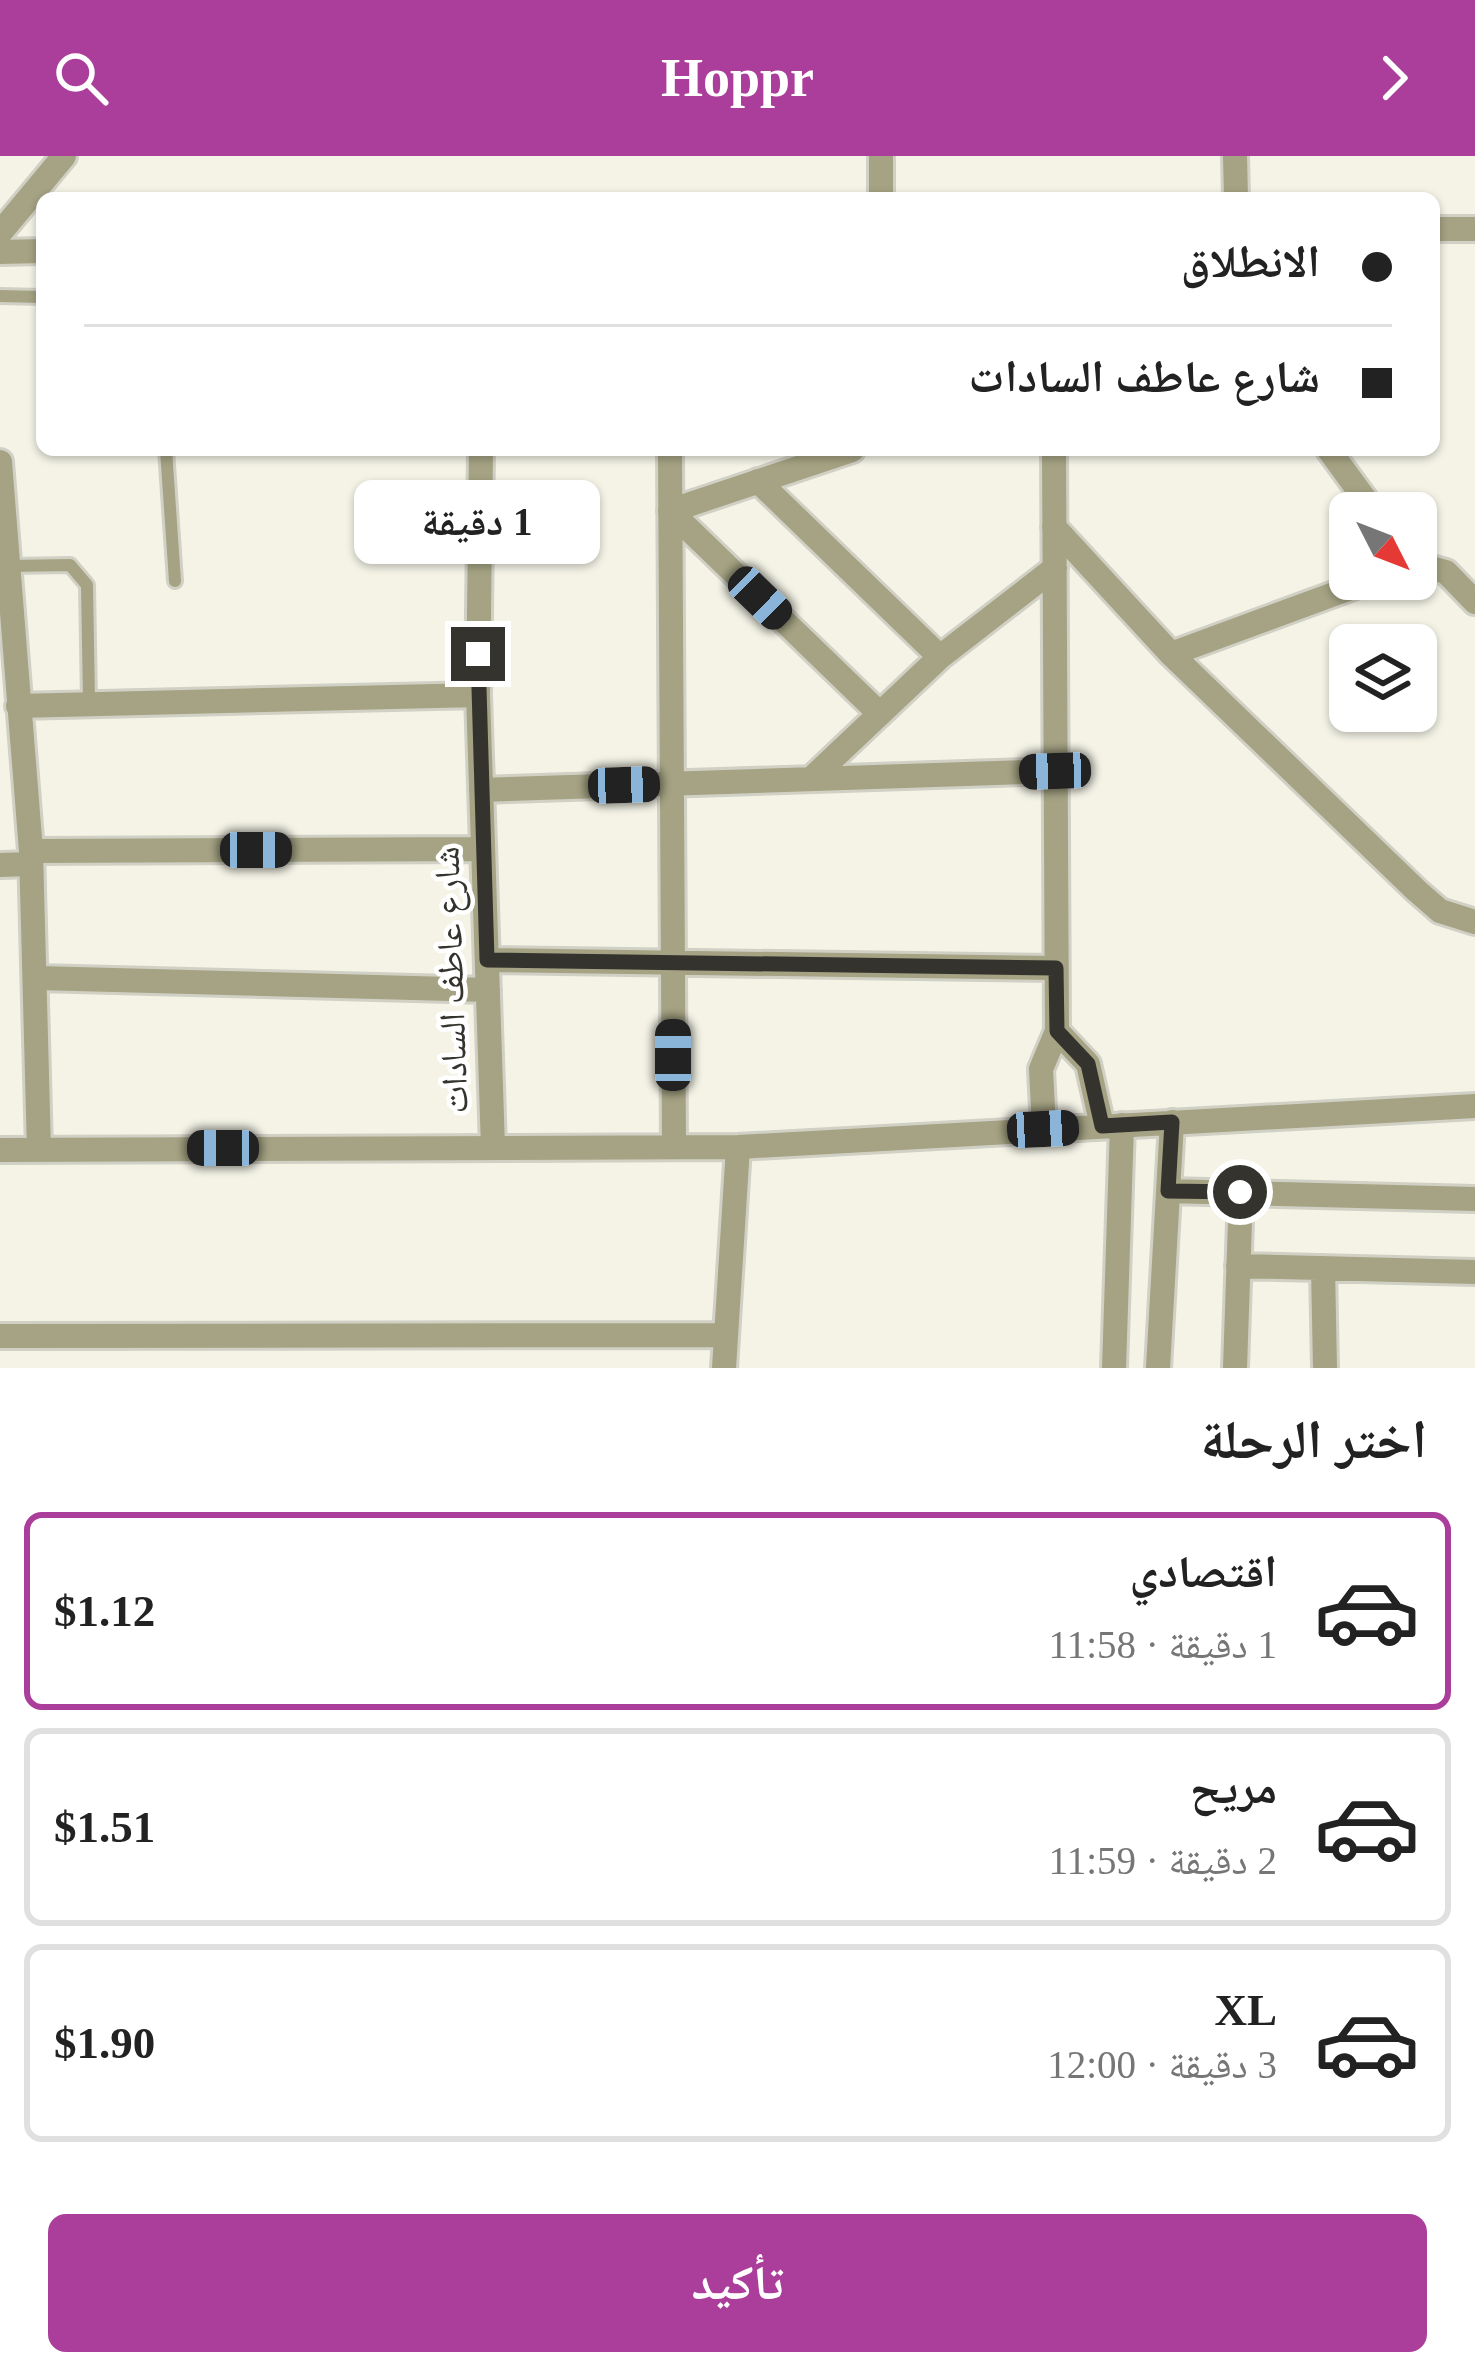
<!DOCTYPE html>
<html lang="ar">
<head>
<meta charset="utf-8">
<style>
  :root { --surface:#fff; --page:#f6f6f6; --text:#222; --muted:#767676; --line:#e0e0e0; --accent:#ab3d9b }
  body { margin:0; font-family:"Times New Roman","Noto Naskh Arabic",serif; background:var(--page); color:var(--text); direction:rtl; height:100vh; display:flex; flex-direction:column; font-size:45px; white-space:nowrap }
  * { box-sizing:border-box; margin:0 }
  p { font-size:39px; color:var(--muted) }
  .icon { flex:none; width:66px; height:66px; fill:none; stroke:currentColor; stroke-width:2; stroke-linecap:round; stroke-linejoin:round }
  .map { position:relative; height:1212px; overflow:hidden; direction:ltr }
  .details { display:flex; flex-direction:column; background:var(--surface); flex:1 }
  .details>* { flex:none }
  .guide { position:absolute; left:36px; top:36px; width:1404px; height:264px; border-radius:18px; box-shadow:0 3px 9px #0004; direction:rtl; display:grid; align-content:center; height:264px; padding:0 48px; background:var(--surface) }
  .needle { width:78px; rotate:132deg }
  .tools { position:absolute; left:1329px; top:336px; display:grid; gap:24px }
  .tools a { display:grid; place-items:center; width:108px; height:108px; border-radius:18px; background:var(--surface); box-shadow:0 3px 9px #0004; font-size:60px }
  .end { position:absolute; width:54px; height:54px; margin:-27px; border:15px solid #34332e; background:#fff; box-shadow:0 0 0 6px #fff }
  .from { border-radius:50% }
  .bubble { position:absolute; height:84px; border-radius:18px; background:var(--surface); box-shadow:0 3px 9px #0004; font-size:39px; font-weight:700; line-height:84px; text-align:center; direction:rtl }
  .car { position:absolute; width:36px; height:72px; margin:-36px -18px; border-radius:15px; box-shadow:0 0 9px 3px #0007; background:linear-gradient(#222 24%,#8ab4d8 0 40%,#222 0 76%,#8ab4d8 0 86%,#222 0) }
  .guide b { display:flex; align-items:center; gap:42px; height:114px; font-size:45px }
  .guide b+b { border-top:3px solid var(--line) }
  .guide i { width:30px; height:30px; background:var(--text) }
  ul { padding:0; list-style:none }
  li { display:flex; align-items:center; gap:36px; height:198px; margin:0 24px 18px; padding:0 24px; border:6px solid var(--line); border-radius:18px }
  li div { flex:1 }
  li b { display:block; font-size:45px }
  li em { font-style:normal; font-weight:700 }
  li.on { border-color:var(--accent) }
  li>.icon { width:108px; height:108px; stroke-width:1.5 }
  h2 { padding:0 48px; font-size:54px; line-height:144px }
  .cta { display:flex; gap:24px; margin-top:auto; padding:24px 48px }
  .cta a { flex:1; height:138px; border-radius:18px; background:var(--accent); color:#fff; font-size:48px; font-weight:700; line-height:138px; text-align:center }
  header { display:flex; justify-content:space-between; align-items:center; height:156px; padding:0 48px; background:var(--accent); color:#fff; font-size:54px; font-weight:700 }
  .map>svg:first-child { display:block }
  .lines { fill:none; stroke-linecap:round; stroke-linejoin:round }
  .lane-casing { stroke:#d1d0c5; stroke-width:18 }
  .street-casing { stroke:#d1d0c5; stroke-width:30 }
  .lane { stroke:#a5a383; stroke-width:12 }
  .street { stroke:#a5a383; stroke-width:24 }
  .route { stroke:#34332e; stroke-width:15 }
  .labels { text-anchor:middle; dominant-baseline:central; stroke-width:9; stroke-linejoin:round; paint-order:stroke }
  .street-label { font-size:36px; fill:#34332e; stroke:#fff }
</style>
</head>
<body>
<header><svg class="icon" aria-label="forward" viewBox="0 0 24 24"><path d="M9 5l7 7-7 7"/></svg>Hoppr<svg class="icon" aria-label="search" viewBox="0 0 24 24"><circle cx="10" cy="10" r="6"/><path d="M15 15l6 6"/></svg></header>
<div class="map">
<svg width="1475" height="1212" viewBox="0 0 1475 1212">
  <rect width="100%" height="100%" fill="#f4f3e6"/>
  <g class="lines">
    <defs>
      <path id="lane" d="M 0,140 L 42,141
        M 166,294 L 175,425
        M 8,410 L 70,409 L 87,429 L 89,545"/>
      <path id="street" d="M 881,0 L 881,42
        M 1235,0 L 1236,42
        M 1434,73 L 1475,73
        M 0,77 L 64,0
        M 0,96 L 42,95
        M 481,294 L 478,539 L 493,991
        M 670,294 L 674,991
        M 852,294 L 670,355 L 880,558
        M 1329,294 L 1375,357
        M 0,306 L 31,695 L 39,994
        M 758,325 L 940,501
        M 1054,371 L 1171,498 L 1417,735 L 1440,755 L 1475,766
        M 1416,408 L 1446,416 L 1475,446
        M 1171,498 L 1375,423
        M 18,550 L 478,539
        M 811,623 L 940,501 L 1055,412
        M 481,634 L 1055,615
        M 31,695 L 481,693
        M 0,709 L 31,708
        M 487,804 L 1056,812
        M 38,822 L 488,834
        M 1057,875 L 1088,908 L 1102,970
        M 1044,973 L 1041,913 L 1057,875 L 1054,294
        M 0,994 L 738,991 L 1475,950
        M 1168,1035 L 1475,1043
        M 1238,1110 L 1475,1116
        M 1323,1112 L 1325,1212
        M 0,1180 L 725,1179
        M 724,1212 L 738,991
        M 1114,1212 L 1122,969
        M 1158,1212 L 1172,966
        M 1235,1212 L 1241,1036"/>
    </defs>
    <!-- lane casing -->
    <use href="#lane" class="lane-casing"/>
    <!-- street casing -->
    <use href="#street" class="street-casing"/>
    <!-- lane -->
    <use href="#lane" class="lane"/>
    <!-- street -->
    <use href="#street" class="street"/>
  </g>
  <g class="lines">
    <!-- route -->
    <path class="route" d="M 478,498 L 487,804 L 1056,812 L 1057,875 L 1088,908 L 1102,970 L 1172,966 L 1168,1035 L 1240,1036"/>
  </g>
  <g class="labels">
    <!-- street labels -->
    <g class="street-label">
      <text transform="translate(451 824) rotate(-92)">شارع عاطف السادات</text>
    </g>
  </g>
</svg>
<div class="tools">
<a><svg class="needle" viewBox="-14 -14 28 28"><path d="M0-13l5 13h-10z" fill="#e53935"/><path d="M0 13l5-13h-10z" fill="#767676"/></svg></a>
<a><svg class="icon" aria-label="layers" viewBox="0 0 24 24"><path d="M12 4l9 5-9 5-9-5zM3 14l9 5 9-5"/></svg></a>
</div>
<i class="end from" style="left:1240px;top:1036px"></i>
<i class="end" style="left:478px;top:498px"></i>
<div class="bubble" style="left:354px;top:324px;width:246px">1 دقيقة</div>
<i class="car" style="left:760px;top:442px;rotate:134deg"></i>
<i class="car" style="left:1055px;top:615px;rotate:268deg"></i>
<i class="car" style="left:624px;top:629px;rotate:88deg"></i>
<i class="car" style="left:256px;top:694px;rotate:90deg"></i>
<i class="car" style="left:673px;top:899px;rotate:0deg"></i>
<i class="car" style="left:1043px;top:973px;rotate:87deg"></i>
<i class="car" style="left:223px;top:992px;rotate:270deg"></i>
<div class="guide">
<b><i class="from"></i>الانطلاق</b>
<b><i></i>شارع عاطف السادات</b>
</div>
</div>
<section class="details">
<h2>اختر الرحلة</h2>
<ul>
<li class="on"><svg class="icon" aria-label="car" viewBox="0 0 24 24"><path d="M5 17H2v-5l4-1 3-4h7l3 4 3 1v5h-3M9 17h6M6 11h13"/><circle cx="7" cy="17" r="2"/><circle cx="17" cy="17" r="2"/></svg><div><b>اقتصادي</b><p>1 دقيقة · 11:58</p></div><em>$1.12</em></li>
<li><svg class="icon" aria-label="car" viewBox="0 0 24 24"><path d="M5 17H2v-5l4-1 3-4h7l3 4 3 1v5h-3M9 17h6M6 11h13"/><circle cx="7" cy="17" r="2"/><circle cx="17" cy="17" r="2"/></svg><div><b>مريح</b><p>2 دقيقة · 11:59</p></div><em>$1.51</em></li>
<li><svg class="icon" aria-label="car" viewBox="0 0 24 24"><path d="M5 17H2v-5l4-1 3-4h7l3 4 3 1v5h-3M9 17h6M6 11h13"/><circle cx="7" cy="17" r="2"/><circle cx="17" cy="17" r="2"/></svg><div><b>XL</b><p>3 دقيقة · 12:00</p></div><em>$1.90</em></li>
</ul>
<div class="cta"><a>تأكيد</a></div>
</section>
</body>
</html>
